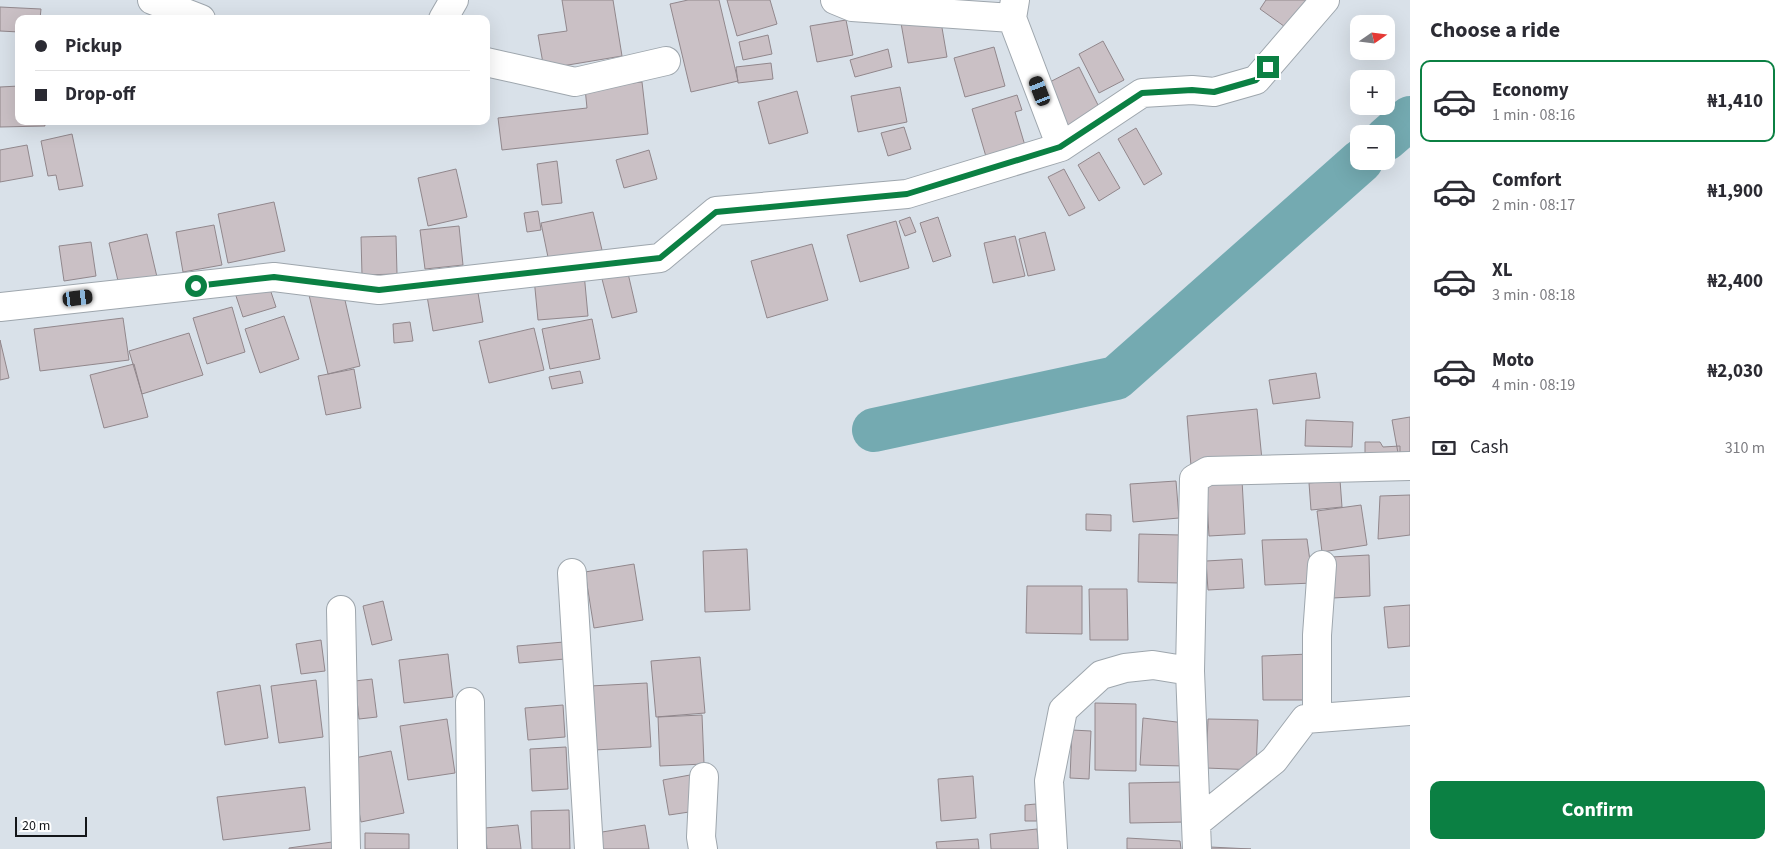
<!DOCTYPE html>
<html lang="en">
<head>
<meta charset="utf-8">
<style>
  :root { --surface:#fff; --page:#f2f2f3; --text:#2b2b33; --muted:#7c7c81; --line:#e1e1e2; --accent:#0b8043 }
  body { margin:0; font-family:"Source Sans 3",sans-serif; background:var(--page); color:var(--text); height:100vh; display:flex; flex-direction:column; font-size:19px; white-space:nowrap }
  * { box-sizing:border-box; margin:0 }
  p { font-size:16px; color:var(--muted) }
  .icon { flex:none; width:28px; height:28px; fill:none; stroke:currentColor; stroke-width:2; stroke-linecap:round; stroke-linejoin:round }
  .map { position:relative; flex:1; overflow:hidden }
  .sheet { display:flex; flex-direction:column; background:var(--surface); width:375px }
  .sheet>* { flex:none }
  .hud { position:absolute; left:15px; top:15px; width:475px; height:110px; border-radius:10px; box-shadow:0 5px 20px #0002; display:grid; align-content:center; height:110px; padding:0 20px; background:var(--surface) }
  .needle { width:32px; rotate:76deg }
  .controls { position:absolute; left:1350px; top:15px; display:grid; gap:10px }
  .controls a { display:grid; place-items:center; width:45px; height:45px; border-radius:10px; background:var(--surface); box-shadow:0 5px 20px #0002; font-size:25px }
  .scale { position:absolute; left:15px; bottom:12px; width:72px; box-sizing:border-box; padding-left:5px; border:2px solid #141619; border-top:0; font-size:14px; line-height:18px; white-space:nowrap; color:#141619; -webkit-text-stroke:4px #fff; paint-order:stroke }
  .end { position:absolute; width:22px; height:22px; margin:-11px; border:6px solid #0b8043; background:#fff; box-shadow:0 0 0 2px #fff }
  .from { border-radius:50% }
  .car { position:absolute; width:15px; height:30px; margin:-15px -8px; border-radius:6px; box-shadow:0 0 4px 1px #0007; background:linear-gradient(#222 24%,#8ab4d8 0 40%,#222 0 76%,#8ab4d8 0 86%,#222 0) }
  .hud b { display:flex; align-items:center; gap:18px; height:48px; font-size:19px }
  .hud b+b { border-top:1px solid var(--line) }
  .hud i { width:12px; height:12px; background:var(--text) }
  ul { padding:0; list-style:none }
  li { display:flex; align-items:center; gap:15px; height:82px; margin:0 10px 8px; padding:0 10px; border:2px solid transparent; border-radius:10px }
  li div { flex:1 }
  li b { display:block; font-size:19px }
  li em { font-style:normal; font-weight:700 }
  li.active { border-color:var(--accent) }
  li>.icon { width:45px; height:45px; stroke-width:1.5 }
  h2 { padding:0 20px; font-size:22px; line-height:60px }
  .pay { display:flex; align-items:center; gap:12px; height:55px; padding:0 20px; font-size:19px }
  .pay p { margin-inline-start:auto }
  .cta { display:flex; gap:10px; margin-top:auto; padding:10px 20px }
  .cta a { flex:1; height:58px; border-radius:10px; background:var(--accent); color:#fff; font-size:20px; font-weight:700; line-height:58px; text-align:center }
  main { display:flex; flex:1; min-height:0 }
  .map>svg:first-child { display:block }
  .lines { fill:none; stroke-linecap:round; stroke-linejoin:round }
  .river { stroke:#74aab1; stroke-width:44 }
  .building { fill:#cac0c5; stroke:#91878c }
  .minor-casing { stroke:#9ea6ad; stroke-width:30 }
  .minor { stroke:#fff; stroke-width:28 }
  .route { stroke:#0b8043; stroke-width:6 }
</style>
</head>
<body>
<main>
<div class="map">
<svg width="1410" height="849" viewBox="0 0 1410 849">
  <rect width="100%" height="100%" fill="#d9e1e9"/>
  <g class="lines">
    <!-- river -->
    <path class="river" d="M 1386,139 L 1410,118
      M 874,430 L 1116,378 L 1361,161"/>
  </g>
  <!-- building -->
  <path class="building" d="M 562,0 L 613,0 L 622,56 L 544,69 L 538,35 L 567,31 Z
    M 688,0 L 719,0 L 738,81 L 691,92 L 670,4 Z
    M 727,0 L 770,0 L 777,24 L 737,36 Z
    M 1266,0 L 1316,0 L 1295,34 L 1260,9 Z
    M 0,7 L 41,9 L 40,19 L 19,19 L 19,32 L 0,31 Z
    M 940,16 L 947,57 L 908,63 L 901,23 Z
    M 846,20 L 853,55 L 817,62 L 810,26 Z
    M 768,35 L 772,54 L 743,60 L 739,42 Z
    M 1103,41 L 1124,80 L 1099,93 L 1079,54 Z
    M 994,47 L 1005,86 L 965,97 L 954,58 Z
    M 888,49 L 892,67 L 855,77 L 850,60 Z
    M 771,63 L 773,79 L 738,83 L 736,67 Z
    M 1079,67 L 1103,115 L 1068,133 L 1044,85 Z
    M 642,82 L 648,134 L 502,150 L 498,118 L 587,108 L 585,88 Z
    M 19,86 L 19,121 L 44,121 L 45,126 L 0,127 L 0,87 Z
    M 900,87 L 907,122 L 858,132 L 851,96 Z
    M 797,91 L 808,133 L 769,144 L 758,102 Z
    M 1017,95 L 1022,110 L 1015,112 L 1026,149 L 987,160 L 972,109 Z
    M 904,127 L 911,149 L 888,156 L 881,133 Z
    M 1136,128 L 1162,174 L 1144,185 L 1118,139 Z
    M 72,134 L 83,186 L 59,190 L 56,175 L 48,176 L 41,141 Z
    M 27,145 L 33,176 L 0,182 L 0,150 Z
    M 649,150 L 657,179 L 624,188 L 616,160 Z
    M 1099,152 L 1120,188 L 1099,201 L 1078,165 Z
    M 557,161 L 562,203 L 542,205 L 537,164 Z
    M 456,169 L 467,217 L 428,226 L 418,178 Z
    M 1064,169 L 1085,208 L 1069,216 L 1048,177 Z
    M 274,202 L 285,251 L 228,263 L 218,214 Z
    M 538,211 L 541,230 L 527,232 L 524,213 Z
    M 593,212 L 602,250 L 549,262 L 541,223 Z
    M 910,217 L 916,232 L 905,236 L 899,221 Z
    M 938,217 L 951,256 L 933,262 L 920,223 Z
    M 896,221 L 909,268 L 860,282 L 847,235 Z
    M 214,225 L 222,265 L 183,272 L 176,232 Z
    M 459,226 L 463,265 L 425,269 L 420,230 Z
    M 1045,232 L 1055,270 L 1028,276 L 1019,239 Z
    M 147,234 L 157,277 L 119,285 L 109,243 Z
    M 396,236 L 397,274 L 362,275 L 361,237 Z
    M 1015,236 L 1025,276 L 993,283 L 984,243 Z
    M 91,242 L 96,276 L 64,281 L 59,246 Z
    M 812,244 L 828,300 L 767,318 L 751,261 Z
    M 627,269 L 637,312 L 612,318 L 601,275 Z
    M 584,273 L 588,316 L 538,320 L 534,278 Z
    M 268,283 L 276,307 L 243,317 L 235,293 Z
    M 342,287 L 360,366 L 328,374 L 309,295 Z
    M 477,287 L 483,322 L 433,331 L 427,296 Z
    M 232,307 L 245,352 L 207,364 L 193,318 Z
    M 284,316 L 299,359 L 260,373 L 245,329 Z
    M 123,318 L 129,360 L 40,371 L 34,329 Z
    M 592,319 L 600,359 L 550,369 L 542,329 Z
    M 410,322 L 413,341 L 394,343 L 393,324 Z
    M 534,328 L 544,370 L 489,383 L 479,341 Z
    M 189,333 L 203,375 L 142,394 L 129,351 Z
    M 0,340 L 9,378 L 0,380 Z
    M 134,364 L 148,417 L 104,428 L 90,375 Z
    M 354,369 L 361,408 L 326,415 L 318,376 Z
    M 580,371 L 583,383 L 552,389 L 549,377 Z
    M 1316,373 L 1320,398 L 1273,404 L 1269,380 Z
    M 1257,409 L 1262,460 L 1191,466 L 1187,416 Z
    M 1410,417 L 1410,463 L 1400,464 L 1392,420 Z
    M 1306,420 L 1353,422 L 1352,447 L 1305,446 Z
    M 1365,442 L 1380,442 L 1383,447 L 1400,446 L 1400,464 L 1365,465 Z
    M 1242,480 L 1245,534 L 1209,536 L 1206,482 Z
    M 1340,480 L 1342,507 L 1311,510 L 1309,483 Z
    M 1176,481 L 1179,518 L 1133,522 L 1130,484 Z
    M 1410,495 L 1410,535 L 1378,539 L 1380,496 Z
    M 1361,505 L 1367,545 L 1322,552 L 1317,511 Z
    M 1086,514 L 1111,515 L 1111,531 L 1086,530 Z
    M 1139,534 L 1180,535 L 1179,583 L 1138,582 Z
    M 1307,539 L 1313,583 L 1265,585 L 1262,540 Z
    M 747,549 L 750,610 L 705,612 L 703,551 Z
    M 1369,555 L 1370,596 L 1333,598 L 1331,557 Z
    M 1242,559 L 1244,588 L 1208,590 L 1206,561 Z
    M 634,564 L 643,620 L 594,628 L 585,572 Z
    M 1027,586 L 1082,586 L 1082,634 L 1026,633 Z
    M 1089,589 L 1127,589 L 1128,640 L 1090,640 Z
    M 383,601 L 392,640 L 372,645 L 363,606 Z
    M 1410,605 L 1410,646 L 1388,648 L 1384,607 Z
    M 321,640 L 325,671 L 301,674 L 296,644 Z
    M 564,642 L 565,659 L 519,663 L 517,646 Z
    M 448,654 L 453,697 L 404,703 L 399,660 Z
    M 1309,654 L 1310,700 L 1263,700 L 1262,656 Z
    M 700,657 L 705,713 L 656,717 L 651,661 Z
    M 372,679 L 377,717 L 359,719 L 355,681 Z
    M 316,680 L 323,737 L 279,743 L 271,686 Z
    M 647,683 L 651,747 L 594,750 L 590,686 Z
    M 260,685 L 268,738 L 225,745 L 217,692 Z
    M 1095,703 L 1136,704 L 1136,771 L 1095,770 Z
    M 563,705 L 565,737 L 528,740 L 525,708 Z
    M 702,715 L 704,764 L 660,766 L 658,717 Z
    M 1143,718 L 1185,723 L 1185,766 L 1140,765 Z
    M 447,719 L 455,773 L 408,780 L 400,726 Z
    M 1208,719 L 1258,720 L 1256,770 L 1206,768 Z
    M 1072,730 L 1091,731 L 1089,779 L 1070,778 Z
    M 566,747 L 568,789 L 532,791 L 530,749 Z
    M 391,751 L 404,813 L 361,822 L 349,759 Z
    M 690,775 L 696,811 L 669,815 L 663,780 Z
    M 973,776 L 976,818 L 941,821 L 938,779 Z
    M 1185,782 L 1186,822 L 1130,823 L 1129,783 Z
    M 305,787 L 310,830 L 223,840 L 217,797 Z
    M 1036,804 L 1037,821 L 1025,821 L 1025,805 Z
    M 569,810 L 570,849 L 532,849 L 531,811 Z
    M 518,825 L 521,849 L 487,849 L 485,828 Z
    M 645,825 L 649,849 L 599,849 L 596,833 Z
    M 1037,829 L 1039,849 L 991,849 L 990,834 Z
    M 365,833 L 409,834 L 409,849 L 365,849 Z
    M 1127,838 L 1180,841 L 1181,849 L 1127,849 Z
    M 978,839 L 979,849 L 937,849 L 936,842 Z
    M 332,842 L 333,849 L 289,849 L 289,848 Z
    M 1210,847 L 1251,849 L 1210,849 Z"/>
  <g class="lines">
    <defs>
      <path id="minor" d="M 152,0 L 201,19
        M 835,0 L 852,7 L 1012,18
        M 1015,0 L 1012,18 L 1061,147
        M 443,19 L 454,0
        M 486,62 L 575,82 L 666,61
        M 0,307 L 274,277 L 379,290 L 660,258 L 716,211 L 907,194 L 1061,147 L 1142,93 L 1192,90 L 1214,92 L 1256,80 L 1325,0
        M 572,573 L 589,849
        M 341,610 L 346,849
        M 470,702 L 472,849
        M 1317,718 L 1317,635 L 1322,565
        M 1196,823 L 1274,760 L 1305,719 L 1410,711
        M 703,849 L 701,837 L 704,777
        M 1053,849 L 1049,781 L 1063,710 L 1101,675 L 1125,668 L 1153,665 L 1190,671
        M 1197,849 L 1190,671 L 1194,479 L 1208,471 L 1410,466"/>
    </defs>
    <!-- minor casing -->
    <use href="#minor" class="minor-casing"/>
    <!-- minor -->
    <use href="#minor" class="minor"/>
  </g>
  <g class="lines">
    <!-- route -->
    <path class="route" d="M 196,286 L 274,277 L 379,290 L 660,258 L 716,212 L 907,194 L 1060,147 L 1142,93 L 1192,90 L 1214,92 L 1256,80 L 1268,67"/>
  </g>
</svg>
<div class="controls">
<a><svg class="needle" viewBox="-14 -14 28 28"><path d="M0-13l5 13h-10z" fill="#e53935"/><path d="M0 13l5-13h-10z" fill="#7c7c81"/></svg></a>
<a>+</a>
<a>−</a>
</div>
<div class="scale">20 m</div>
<i class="end from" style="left:196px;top:286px"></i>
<i class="end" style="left:1268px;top:67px"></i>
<i class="car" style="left:1040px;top:91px;rotate:339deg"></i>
<i class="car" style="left:78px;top:298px;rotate:83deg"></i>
<div class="hud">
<b><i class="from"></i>Pickup</b>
<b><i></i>Drop-off</b>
</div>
</div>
<section class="sheet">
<h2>Choose a ride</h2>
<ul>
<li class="active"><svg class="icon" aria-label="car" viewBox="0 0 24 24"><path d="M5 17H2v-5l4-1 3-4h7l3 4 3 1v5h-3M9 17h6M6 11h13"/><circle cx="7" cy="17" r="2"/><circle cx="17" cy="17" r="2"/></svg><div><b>Economy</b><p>1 min · 08:16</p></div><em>₦1,410</em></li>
<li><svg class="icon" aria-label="car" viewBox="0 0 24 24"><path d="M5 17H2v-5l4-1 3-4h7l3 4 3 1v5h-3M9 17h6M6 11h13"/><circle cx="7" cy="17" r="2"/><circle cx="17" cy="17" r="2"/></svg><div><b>Comfort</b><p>2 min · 08:17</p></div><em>₦1,900</em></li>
<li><svg class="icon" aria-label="car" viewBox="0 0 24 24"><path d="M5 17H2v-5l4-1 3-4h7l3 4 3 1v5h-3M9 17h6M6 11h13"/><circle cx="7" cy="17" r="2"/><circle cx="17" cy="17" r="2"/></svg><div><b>XL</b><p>3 min · 08:18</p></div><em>₦2,400</em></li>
<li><svg class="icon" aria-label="car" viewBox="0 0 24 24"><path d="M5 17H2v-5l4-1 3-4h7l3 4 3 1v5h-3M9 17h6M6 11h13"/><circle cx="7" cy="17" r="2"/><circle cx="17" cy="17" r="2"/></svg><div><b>Moto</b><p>4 min · 08:19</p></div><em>₦2,030</em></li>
</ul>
<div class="pay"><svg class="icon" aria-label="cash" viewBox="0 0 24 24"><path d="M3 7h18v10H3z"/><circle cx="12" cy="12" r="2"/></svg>Cash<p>310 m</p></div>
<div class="cta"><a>Confirm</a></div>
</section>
</main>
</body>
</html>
